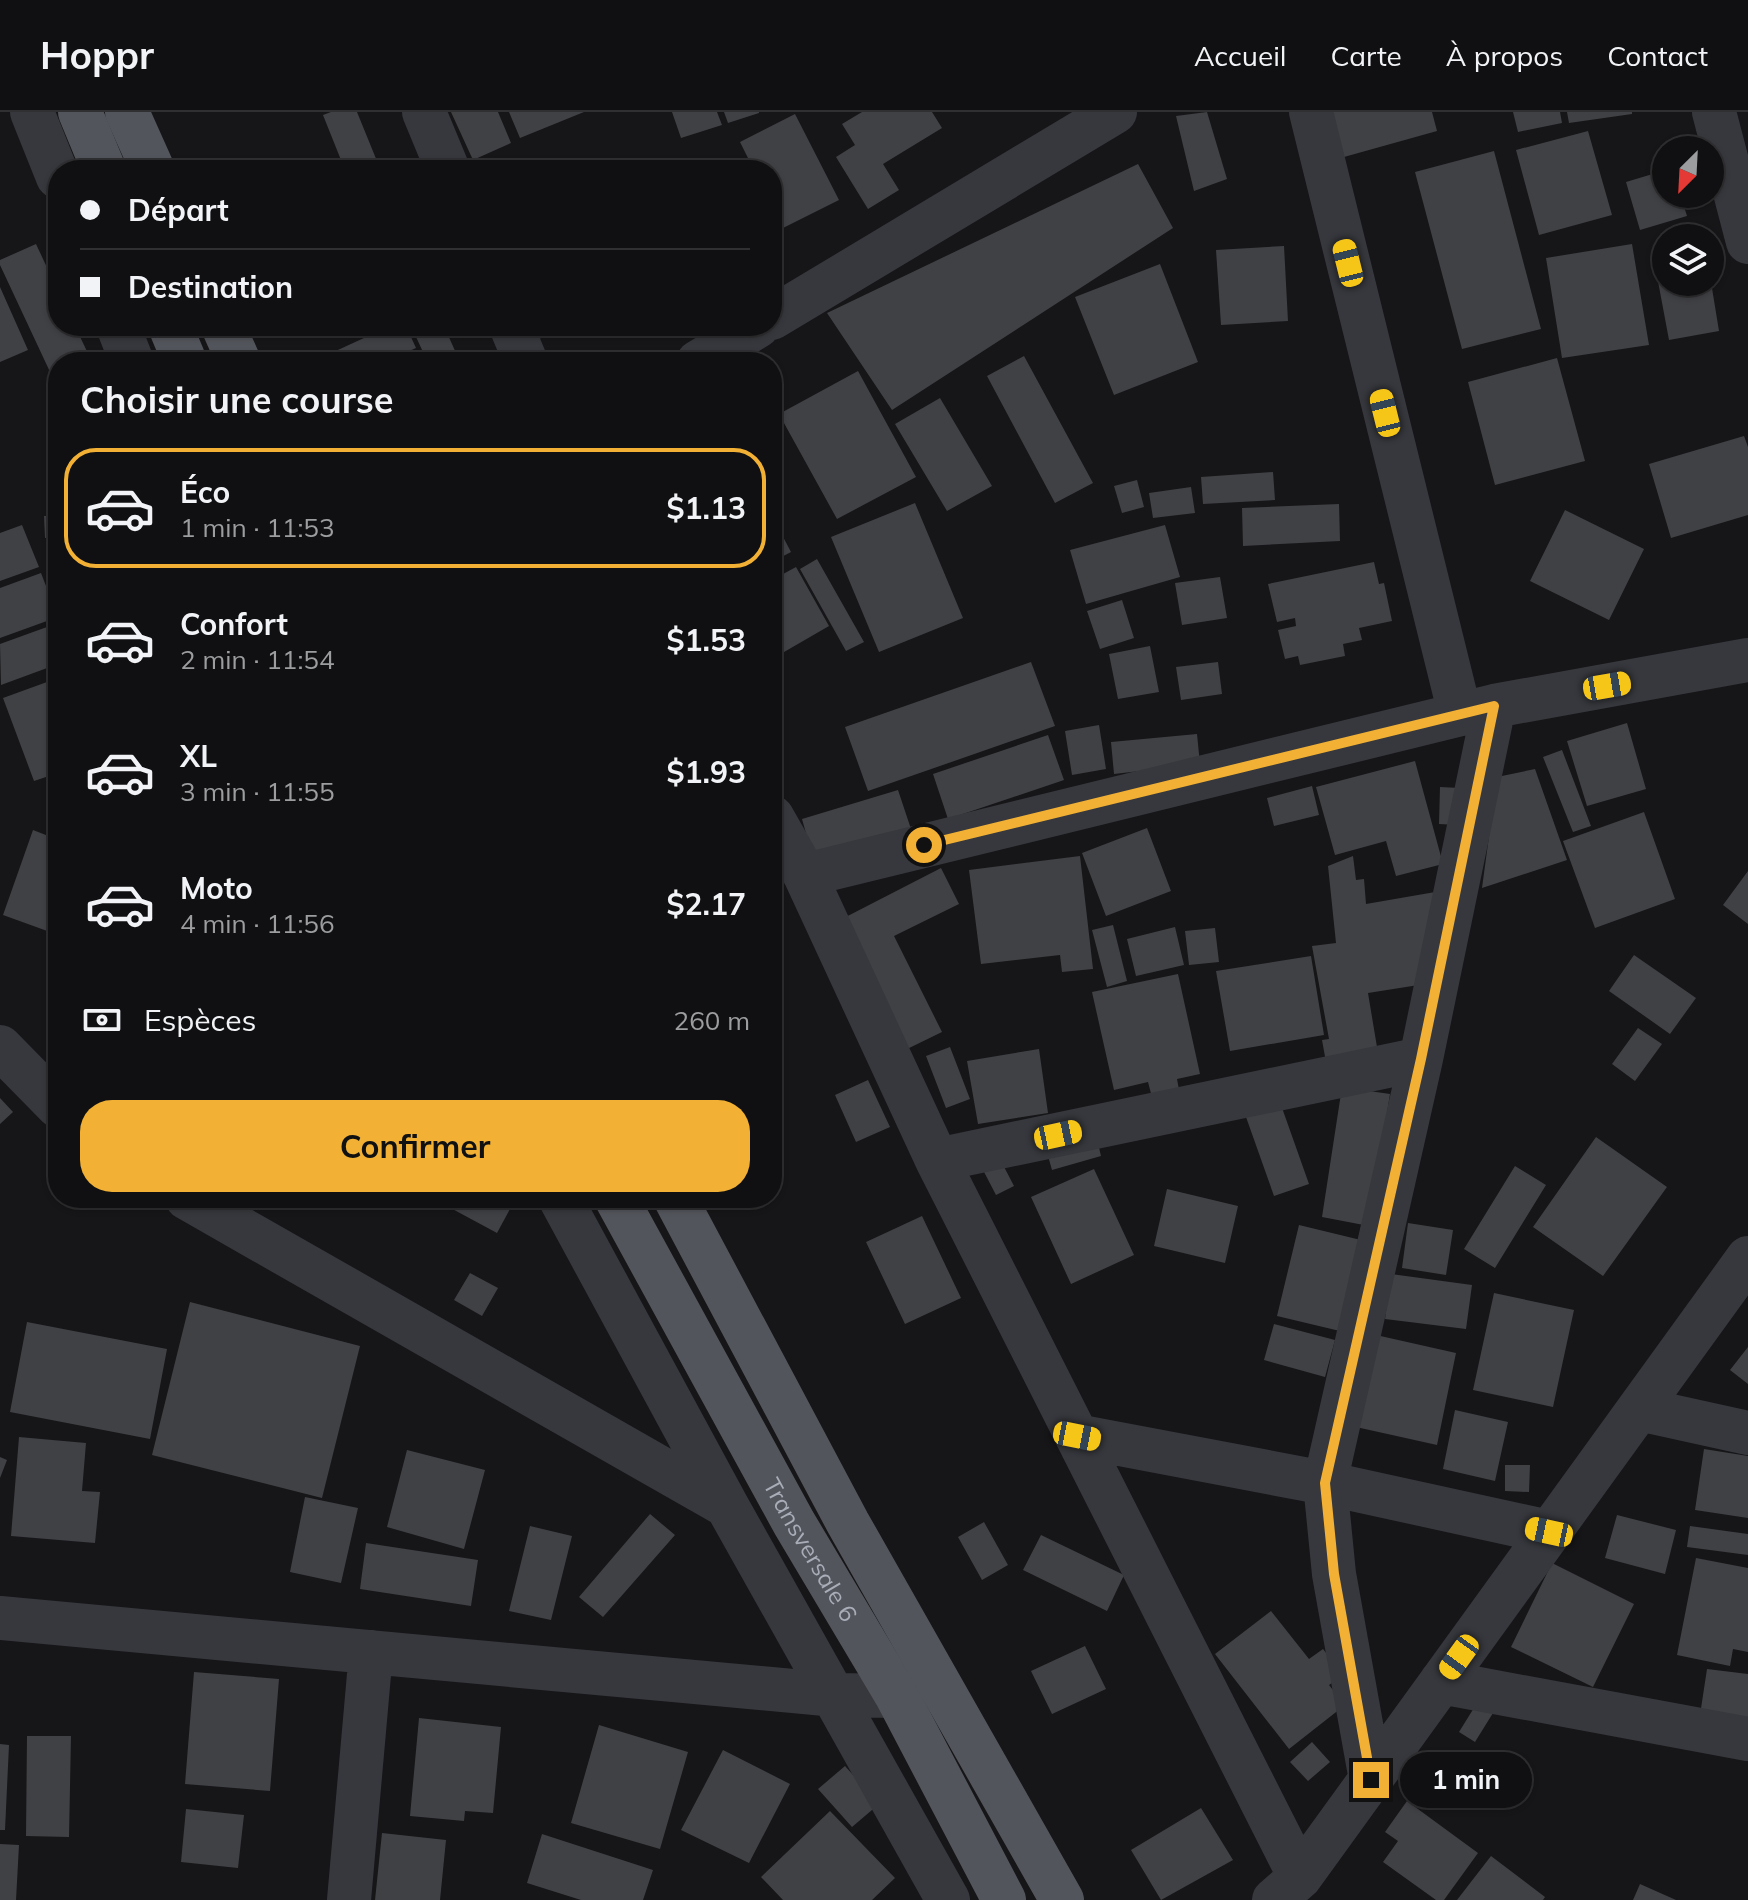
<!DOCTYPE html>
<html lang="fr">
<head>
<meta charset="utf-8">
<style>
  :root { --surface:#101012; --page:#1e1e20; --text:#f1f3f6; --muted:#9c9d9f; --line:#303032; --accent:#f2b134 }
  body { margin:0; font-family:Mulish,sans-serif; background:var(--page); color:var(--text); height:100vh; display:flex; flex-direction:column; font-size:30px; white-space:nowrap }
  * { box-sizing:border-box; margin:0 }
  p { font-size:26px; color:var(--muted) }
  .icon { flex:none; width:44px; height:44px; fill:none; stroke:currentColor; stroke-width:2; stroke-linecap:round; stroke-linejoin:round }
  .map { position:relative; flex:1; overflow:hidden }
  .drawer { position:absolute; left:48px; top:240px; width:734px; height:856px; display:flex; flex-direction:column; background:var(--surface); border-radius:32px; box-shadow:0 2px 6px #0004,0 0 0 2px var(--line) }
  .drawer>* { flex:none }
  .guide { position:absolute; left:48px; top:48px; width:734px; height:176px; border-radius:32px; box-shadow:0 2px 6px #0004,0 0 0 2px var(--line); display:grid; align-content:center; height:176px; padding:0 32px; background:var(--surface) }
  .needle { width:52px; rotate:204deg }
  .tools { position:absolute; left:1652px; top:24px; display:grid; gap:16px }
  .tools a { display:grid; place-items:center; width:72px; height:72px; border-radius:50%; background:var(--surface); box-shadow:0 2px 6px #0004,0 0 0 2px var(--line); font-size:40px }
  .end { position:absolute; width:36px; height:36px; margin:-18px; border:10px solid #f2b134; background:#111; box-shadow:0 0 0 4px #111 }
  .from { border-radius:50% }
  .bubble { position:absolute; height:56px; border-radius:28px; background:var(--surface); box-shadow:0 2px 6px #0004,0 0 0 2px var(--line); font-size:26px; font-weight:700; line-height:56px; text-align:center }
  .car { position:absolute; width:24px; height:48px; margin:-24px -12px; border-radius:10px; box-shadow:0 0 6px 2px #0007; background:linear-gradient(#f5c518 24%,#345 0 40%,#f5c518 0 76%,#345 0 86%,#f5c518 0) }
  .guide b { display:flex; align-items:center; gap:28px; height:76px; font-size:30px }
  .guide b+b { border-top:2px solid var(--line) }
  .guide i { width:20px; height:20px; background:var(--text) }
  ul { padding:0; list-style:none }
  li { display:flex; align-items:center; gap:24px; height:120px; margin:0 16px 12px; padding:0 16px; border:4px solid transparent; border-radius:32px }
  li div { flex:1 }
  li b { display:block; font-size:30px }
  li em { font-style:normal; font-weight:700 }
  li.active { border-color:var(--accent) }
  li>.icon { width:72px; height:72px; stroke-width:1.5 }
  h2 { padding:0 32px; font-size:36px; line-height:96px }
  .pay { display:flex; align-items:center; gap:20px; height:88px; padding:0 32px; font-size:30px }
  .pay p { margin-inline-start:auto }
  .action { display:flex; gap:16px; margin-top:auto; padding:16px 32px }
  .action a { flex:1; height:92px; border-radius:32px; background:var(--accent); color:#111; font-size:32px; font-weight:700; line-height:92px; text-align:center }
  header { display:flex; align-items:center; gap:48px; box-sizing:border-box; height:112px; padding:0 40px; background:var(--surface); border-bottom:2px solid var(--line) }
  header strong { font-size:38px }
  nav { display:flex; gap:44px; margin-inline-start:auto; font-size:28px }
  .map>svg:first-child { display:block }
  .building { fill:#404145 }
  .lines { fill:none; stroke-linecap:round; stroke-linejoin:round }
  .minor { stroke:#37383d; stroke-width:44 }
  .major { stroke:#53555c; stroke-width:44 }
  .route { stroke:#f2b134; stroke-width:10 }
  .labels { text-anchor:middle; dominant-baseline:central; stroke-width:7; stroke-linejoin:round; paint-order:stroke }
  .street-label { font-size:24px; fill:#a8adb8; stroke:#111113 }
</style>
</head>
<body>
<header>
<strong>Hoppr</strong>
<nav><a>Accueil</a><a>Carte</a><a>À propos</a><a>Contact</a></nav>
</header>
<div class="map">
<svg width="1748" height="1788" viewBox="0 0 1748 1788">
  <rect width="100%" height="100%" fill="#161618"/>
  <!-- building -->
  <path class="building" d="M 331,0 L 357,0 L 379,54 L 345,58 L 323,3 Z
    M 451,0 L 498,0 L 511,31 L 473,48 Z
    M 509,0 L 584,0 L 520,26 Z
    M 672,0 L 717,0 L 722,13 L 681,26 Z
    M 724,0 L 759,0 L 759,1 L 728,11 Z
    M 862,0 L 932,0 L 942,16 L 883,52 L 899,78 L 868,97 L 836,45 L 855,33 L 842,12 Z
    M 1207,0 L 1227,67 L 1194,79 L 1176,4 Z
    M 1331,0 L 1432,0 L 1437,19 L 1344,45 Z
    M 1513,0 L 1560,0 L 1562,11 L 1518,20 Z
    M 1567,0 L 1632,0 L 1632,2 L 1569,11 Z
    M 795,2 L 839,88 L 783,116 L 772,94 L 772,58 L 754,58 L 740,30 Z
    M 1588,19 L 1612,103 L 1539,123 L 1516,38 Z
    M 1494,39 L 1541,217 L 1462,237 L 1415,60 Z
    M 1138,52 L 1173,116 L 892,298 L 827,201 Z
    M 1666,58 L 1666,82 L 1680,82 L 1687,104 L 1640,118 L 1626,70 Z
    M 36,132 L 58,179 L 58,214 L 75,214 L 92,250 L 58,250 L 58,277 L 0,153 L 0,148 Z
    M 1632,132 L 1649,233 L 1562,246 L 1546,146 Z
    M 1284,134 L 1288,209 L 1221,213 L 1216,138 Z
    M 1160,152 L 1198,250 L 1114,283 L 1075,185 Z
    M 1666,162 L 1666,170 L 1711,170 L 1719,219 L 1669,228 L 1657,164 Z
    M 0,175 L 28,238 L 0,250 Z
    M 390,214 L 406,214 L 416,236 L 384,250 L 331,250 L 327,243 Z
    M 411,214 L 444,214 L 460,250 L 400,250 L 423,240 Z
    M 533,214 L 567,214 L 539,227 Z
    M 1024,244 L 1093,371 L 1055,391 L 987,264 Z
    M 1557,246 L 1585,349 L 1495,373 L 1468,270 Z
    M 858,259 L 916,365 L 837,407 L 779,302 Z
    M 940,286 L 992,374 L 947,399 L 895,312 Z
    M 1744,324 L 1748,335 L 1748,403 L 1671,426 L 1649,352 Z
    M 1273,360 L 1275,388 L 1203,392 L 1201,365 Z
    M 1137,368 L 1144,395 L 1122,401 L 1114,374 Z
    M 1191,375 L 1195,401 L 1153,406 L 1149,381 Z
    M 915,391 L 963,506 L 879,540 L 831,425 Z
    M 1339,392 L 1340,429 L 1243,434 L 1242,396 Z
    M 1565,398 L 1644,437 L 1609,508 L 1530,469 Z
    M 44,404 L 58,404 L 58,425 L 45,426 Z
    M 772,404 L 791,440 L 772,450 Z
    M 22,413 L 39,455 L 0,469 L 0,421 Z
    M 1165,413 L 1180,465 L 1086,492 L 1070,438 Z
    M 817,447 L 864,530 L 846,539 L 800,457 Z
    M 1374,450 L 1379,472 L 1384,471 L 1392,509 L 1359,516 L 1362,528 L 1343,532 L 1345,544 L 1300,553 L 1298,544 L 1285,547 L 1278,518 L 1296,514 L 1295,506 L 1277,510 L 1268,472 Z
    M 796,455 L 829,514 L 772,547 L 772,468 Z
    M 41,461 L 58,505 L 0,526 L 0,476 Z
    M 1220,465 L 1227,506 L 1182,513 L 1175,471 Z
    M 1122,488 L 1134,526 L 1100,537 L 1087,499 Z
    M 58,511 L 58,552 L 1,573 L 0,532 Z
    M 1150,534 L 1159,580 L 1118,587 L 1109,542 Z
    M 1031,550 L 1055,614 L 868,679 L 845,615 Z
    M 1218,550 L 1222,582 L 1181,588 L 1176,555 Z
    M 58,566 L 58,661 L 34,669 L 3,586 Z
    M 1627,611 L 1646,677 L 1587,694 L 1567,629 Z
    M 1099,613 L 1106,657 L 1072,663 L 1065,619 Z
    M 1197,622 L 1200,652 L 1114,662 L 1111,630 Z
    M 1048,623 L 1064,668 L 948,707 L 933,662 Z
    M 1562,638 L 1591,714 L 1573,720 L 1543,645 Z
    M 1415,649 L 1443,752 L 1396,764 L 1386,729 L 1335,743 L 1316,675 Z
    M 1535,657 L 1567,748 L 1482,776 L 1497,665 Z
    M 1312,674 L 1319,703 L 1274,714 L 1267,686 Z
    M 1440,675 L 1460,676 L 1458,713 L 1439,712 Z
    M 898,678 L 912,720 L 814,750 L 802,707 Z
    M 1644,700 L 1675,787 L 1595,816 L 1563,729 Z
    M 55,711 L 58,810 L 54,808 L 50,820 L 3,803 L 33,718 L 51,725 Z
    M 1147,716 L 1171,779 L 1106,804 L 1082,741 Z
    M 1080,744 L 1093,857 L 1062,860 L 1060,843 L 981,852 L 969,758 Z
    M 1353,744 L 1356,768 L 1364,767 L 1366,792 L 1441,779 L 1425,872 L 1368,881 L 1378,941 L 1326,950 L 1322,928 L 1329,927 L 1312,834 L 1336,831 L 1328,754 Z
    M 941,756 L 959,792 L 894,824 L 942,920 L 903,939 L 836,810 Z
    M 1748,759 L 1748,812 L 1723,793 Z
    M 1113,813 L 1127,869 L 1107,875 L 1092,818 Z
    M 1175,815 L 1184,853 L 1136,864 L 1127,827 Z
    M 1215,816 L 1219,850 L 1189,853 L 1185,819 Z
    M 1634,843 L 1696,886 L 1670,922 L 1609,879 Z
    M 1311,844 L 1324,923 L 1230,939 L 1216,859 Z
    M 1178,862 L 1200,962 L 1177,967 L 1180,983 L 1153,989 L 1148,970 L 1114,978 L 1092,880 Z
    M 1638,916 L 1662,932 L 1635,969 L 1612,952 Z
    M 950,935 L 970,987 L 946,996 L 926,944 Z
    M 1039,937 L 1048,1001 L 978,1012 L 967,949 Z
    M 868,968 L 890,1015 L 856,1030 L 835,983 Z
    M 1342,975 L 1390,982 L 1369,1114 L 1322,1105 Z
    M 0,986 L 13,1000 L 0,1012 Z
    M 1281,993 L 1309,1072 L 1274,1084 L 1246,1005 Z
    M 1096,1023 L 1101,1044 L 1052,1058 L 1046,1037 Z
    M 1596,1025 L 1667,1075 L 1603,1164 L 1533,1115 Z
    M 1001,1049 L 1014,1074 L 996,1083 L 983,1058 Z
    M 1515,1054 L 1546,1073 L 1495,1156 L 1464,1137 Z
    M 1094,1057 L 1134,1143 L 1071,1172 L 1031,1085 Z
    M 1167,1077 L 1238,1094 L 1225,1151 L 1154,1134 Z
    M 432,1086 L 516,1086 L 497,1121 Z
    M 744,1086 L 766,1086 L 749,1094 Z
    M 922,1104 L 961,1186 L 905,1212 L 866,1130 Z
    M 1408,1111 L 1453,1118 L 1446,1163 L 1402,1156 Z
    M 1299,1113 L 1365,1129 L 1344,1220 L 1277,1204 Z
    M 470,1161 L 498,1176 L 482,1204 L 454,1188 Z
    M 1391,1162 L 1472,1173 L 1466,1217 L 1385,1207 Z
    M 1494,1181 L 1574,1198 L 1553,1295 L 1473,1278 Z
    M 190,1190 L 360,1234 L 322,1386 L 152,1343 Z
    M 27,1210 L 167,1237 L 150,1327 L 10,1300 Z
    M 1274,1212 L 1335,1228 L 1325,1265 L 1264,1248 Z
    M 1376,1223 L 1456,1241 L 1437,1333 L 1356,1315 Z
    M 1748,1235 L 1748,1272 L 1730,1258 Z
    M 1455,1298 L 1508,1310 L 1495,1369 L 1443,1357 Z
    M 19,1325 L 86,1331 L 82,1379 L 100,1380 L 95,1431 L 11,1424 Z
    M 1704,1337 L 1748,1344 L 1748,1406 L 1695,1398 Z
    M 407,1338 L 485,1358 L 464,1437 L 387,1415 Z
    M 0,1345 L 7,1348 L 0,1366 Z
    M 1505,1353 L 1530,1353 L 1529,1380 L 1505,1379 Z
    M 305,1385 L 358,1396 L 341,1471 L 290,1460 Z
    M 650,1402 L 675,1423 L 603,1505 L 579,1485 Z
    M 1617,1403 L 1676,1418 L 1665,1462 L 1605,1446 Z
    M 984,1410 L 1008,1453 L 982,1468 L 958,1425 Z
    M 530,1414 L 572,1424 L 551,1508 L 509,1499 Z
    M 1690,1414 L 1748,1422 L 1748,1443 L 1687,1435 Z
    M 1041,1423 L 1124,1463 L 1107,1499 L 1023,1458 Z
    M 366,1431 L 478,1448 L 471,1494 L 360,1477 Z
    M 1696,1446 L 1748,1456 L 1748,1540 L 1733,1537 L 1730,1554 L 1677,1543 Z
    M 1552,1451 L 1634,1492 L 1593,1575 L 1511,1535 Z
    M 1271,1499 L 1309,1547 L 1323,1537 L 1343,1563 L 1329,1573 L 1345,1593 L 1289,1637 L 1215,1542 Z
    M 1085,1534 L 1106,1577 L 1052,1602 L 1031,1559 Z
    M 1707,1557 L 1748,1562 L 1748,1609 L 1700,1603 Z
    M 194,1560 L 279,1567 L 270,1679 L 185,1672 Z
    M 1477,1591 L 1493,1601 L 1475,1630 L 1459,1620 Z
    M 419,1606 L 501,1615 L 493,1701 L 465,1699 L 464,1709 L 410,1704 Z
    M 599,1613 L 688,1640 L 660,1737 L 571,1711 Z
    M 27,1624 L 71,1624 L 69,1725 L 26,1724 Z
    M 1312,1630 L 1330,1650 L 1308,1669 L 1290,1650 Z
    M 0,1632 L 9,1633 L 5,1718 L 0,1718 Z
    M 723,1638 L 790,1672 L 749,1751 L 681,1718 Z
    M 845,1654 L 879,1692 L 852,1715 L 818,1677 Z
    M 1407,1689 L 1478,1741 L 1444,1788 L 1436,1788 L 1383,1750 L 1398,1729 L 1385,1720 Z
    M 1201,1696 L 1233,1748 L 1161,1788 L 1131,1738 Z
    M 186,1697 L 244,1703 L 238,1756 L 181,1750 Z
    M 830,1699 L 895,1766 L 872,1788 L 783,1788 L 761,1765 Z
    M 382,1721 L 446,1728 L 440,1788 L 375,1788 Z
    M 542,1722 L 653,1758 L 643,1788 L 581,1788 L 527,1771 Z
    M 0,1732 L 19,1733 L 16,1788 L 0,1788 Z
    M 1491,1744 L 1545,1785 L 1543,1788 L 1457,1788 Z
    M 1640,1772 L 1676,1788 L 1633,1788 Z"/>
  <g class="lines">
    <!-- minor -->
    <path class="minor" d="M 32,0 L 58,65
      M 424,0 L 448,58
      M 1311,0 L 1460,602
      M 1714,0 L 1748,130
      M 772,206 L 1115,0
      M 118,214 L 132,250
      M 511,214 L 526,250
      M 698,250 L 758,214
      M 772,705 L 805,763 L 937,1048 L 1300,1765
      M 805,763 L 1494,594 L 1748,548
      M 0,935 L 58,994
      M 937,1048 L 1421,947
      M 187,1086 L 727,1394
      M 560,1086 L 727,1394 L 948,1788
      M 1639,1297 L 1748,1321
      M 1077,1324 L 1325,1371 L 1549,1420
      M 0,1506 L 836,1583 L 897,1584
      M 1441,1570 L 1748,1627
      M 1371,1668 L 1334,1462 L 1325,1371 L 1421,947 L 1494,594
      M 349,1788 L 371,1540
      M 1274,1788 L 1300,1765 L 1748,1146"/>
    <!-- major -->
    <g class="major">
      <path d="M 80,0 L 104,58"/>
      <path d="M 127,0 L 153,58"/>
      <path d="M 170,214 L 185,250"/>
      <path d="M 223,214 L 239,250"/>
      <path id="s1" d="M 616,1086 L 794,1411 L 897,1584 L 1004,1788"/>
      <path d="M 675,1086 L 848,1411 L 1062,1788"/>
    </g>
  </g>
  <g class="lines">
    <!-- route -->
    <path class="route" d="M 924,733 L 1494,594 L 1421,947 L 1325,1371 L 1334,1462 L 1371,1668"/>
  </g>
  <g class="labels">
    <!-- street labels -->
    <g class="street-label">
      <text stroke="none"><textPath href="#s1" startOffset="402">Transversale 6</textPath></text>
    </g>
  </g>
</svg>
<div class="tools">
<a><svg class="needle" viewBox="-14 -14 28 28"><path d="M0-13l5 13h-10z" fill="#e53935"/><path d="M0 13l5-13h-10z" fill="#9c9d9f"/></svg></a>
<a><svg class="icon" aria-label="layers" viewBox="0 0 24 24"><path d="M12 4l9 5-9 5-9-5zM3 14l9 5 9-5"/></svg></a>
</div>
<i class="end from" style="left:924px;top:733px"></i>
<i class="end" style="left:1371px;top:1668px"></i>
<div class="bubble" style="left:1400px;top:1640px;width:132px">1 min</div>
<i class="car" style="left:1348px;top:151px;rotate:346deg"></i>
<i class="car" style="left:1385px;top:301px;rotate:346deg"></i>
<i class="car" style="left:1607px;top:574px;rotate:80deg"></i>
<i class="car" style="left:1058px;top:1023px;rotate:78deg"></i>
<i class="car" style="left:1077px;top:1324px;rotate:101deg"></i>
<i class="car" style="left:1549px;top:1420px;rotate:282deg"></i>
<i class="car" style="left:1459px;top:1545px;rotate:216deg"></i>
<div class="guide">
<b><i class="from"></i>Départ</b>
<b><i></i>Destination</b>
</div>
<section class="drawer">
<h2>Choisir une course</h2>
<ul>
<li class="active"><svg class="icon" aria-label="car" viewBox="0 0 24 24"><path d="M5 17H2v-5l4-1 3-4h7l3 4 3 1v5h-3M9 17h6M6 11h13"/><circle cx="7" cy="17" r="2"/><circle cx="17" cy="17" r="2"/></svg><div><b>Éco</b><p>1 min · 11:53</p></div><em>$1.13</em></li>
<li><svg class="icon" aria-label="car" viewBox="0 0 24 24"><path d="M5 17H2v-5l4-1 3-4h7l3 4 3 1v5h-3M9 17h6M6 11h13"/><circle cx="7" cy="17" r="2"/><circle cx="17" cy="17" r="2"/></svg><div><b>Confort</b><p>2 min · 11:54</p></div><em>$1.53</em></li>
<li><svg class="icon" aria-label="car" viewBox="0 0 24 24"><path d="M5 17H2v-5l4-1 3-4h7l3 4 3 1v5h-3M9 17h6M6 11h13"/><circle cx="7" cy="17" r="2"/><circle cx="17" cy="17" r="2"/></svg><div><b>XL</b><p>3 min · 11:55</p></div><em>$1.93</em></li>
<li><svg class="icon" aria-label="car" viewBox="0 0 24 24"><path d="M5 17H2v-5l4-1 3-4h7l3 4 3 1v5h-3M9 17h6M6 11h13"/><circle cx="7" cy="17" r="2"/><circle cx="17" cy="17" r="2"/></svg><div><b>Moto</b><p>4 min · 11:56</p></div><em>$2.17</em></li>
</ul>
<div class="pay"><svg class="icon" aria-label="cash" viewBox="0 0 24 24"><path d="M3 7h18v10H3z"/><circle cx="12" cy="12" r="2"/></svg>Espèces<p>260 m</p></div>
<div class="action"><a>Confirmer</a></div>
</section>
</div>
</body>
</html>
